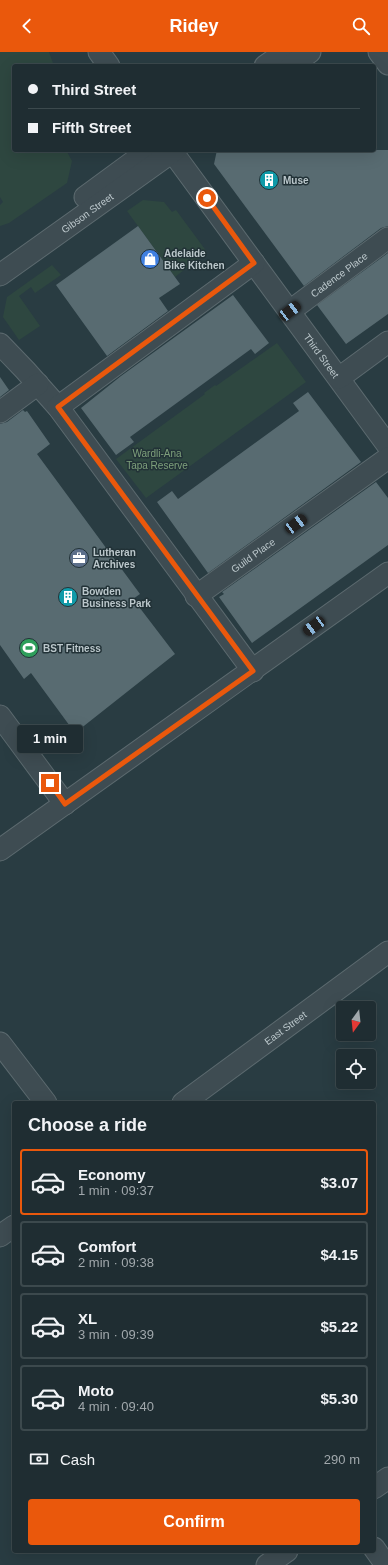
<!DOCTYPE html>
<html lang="en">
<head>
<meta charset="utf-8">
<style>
  :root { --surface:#1f2d32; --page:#2c393e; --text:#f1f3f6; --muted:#a1a8ac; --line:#3c494d; --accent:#ea580c }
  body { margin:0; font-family:Arial,sans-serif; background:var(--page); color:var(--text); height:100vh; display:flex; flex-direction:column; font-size:15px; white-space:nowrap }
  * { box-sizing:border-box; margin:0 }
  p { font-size:13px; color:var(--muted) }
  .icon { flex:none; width:22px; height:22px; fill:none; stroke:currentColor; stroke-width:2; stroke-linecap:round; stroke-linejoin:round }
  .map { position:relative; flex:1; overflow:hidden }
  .details { position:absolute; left:12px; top:1049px; width:364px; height:452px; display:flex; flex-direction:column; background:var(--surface); border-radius:4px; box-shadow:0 4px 16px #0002,0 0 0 1px var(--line) }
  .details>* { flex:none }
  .banner { position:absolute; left:12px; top:12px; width:364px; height:88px; border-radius:4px; box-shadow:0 4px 16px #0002,0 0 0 1px var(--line); display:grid; align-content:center; height:88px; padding:0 16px; background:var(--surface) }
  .needle { width:26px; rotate:195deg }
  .controls { position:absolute; left:336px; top:949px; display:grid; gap:8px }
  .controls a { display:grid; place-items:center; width:40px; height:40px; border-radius:4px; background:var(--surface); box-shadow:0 4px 16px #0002,0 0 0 1px var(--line); font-size:20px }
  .end { position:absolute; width:18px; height:18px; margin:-9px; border:5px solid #ea580c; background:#fff; box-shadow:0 0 0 2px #fff }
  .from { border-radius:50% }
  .bubble { position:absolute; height:28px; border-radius:4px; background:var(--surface); box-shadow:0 4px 16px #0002,0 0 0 1px var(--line); font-size:13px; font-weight:700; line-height:28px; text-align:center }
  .car { position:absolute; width:12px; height:24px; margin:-12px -6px; border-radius:5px; box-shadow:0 0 3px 1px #0007; background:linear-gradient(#222 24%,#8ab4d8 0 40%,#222 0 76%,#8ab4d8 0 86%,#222 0) }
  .banner b { display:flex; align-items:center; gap:14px; height:38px; font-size:15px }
  .banner b+b { border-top:1px solid var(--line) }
  .banner i { width:10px; height:10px; background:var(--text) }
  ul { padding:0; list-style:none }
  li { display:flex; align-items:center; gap:12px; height:66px; margin:0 8px 6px; padding:0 8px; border:2px solid var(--line); border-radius:4px }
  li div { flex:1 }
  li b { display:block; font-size:15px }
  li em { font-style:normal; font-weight:700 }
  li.current { border-color:var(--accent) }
  li>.icon { width:36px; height:36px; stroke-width:1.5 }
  h2 { padding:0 16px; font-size:18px; line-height:48px }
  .pay { display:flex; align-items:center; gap:10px; height:44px; padding:0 16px; font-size:15px }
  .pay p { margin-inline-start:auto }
  .cta { display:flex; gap:8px; margin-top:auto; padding:8px 16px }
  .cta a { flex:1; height:46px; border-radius:4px; background:var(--accent); color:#fff; font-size:16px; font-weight:700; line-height:46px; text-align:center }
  header { display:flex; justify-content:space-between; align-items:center; height:52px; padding:0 16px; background:var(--accent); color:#fff; font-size:18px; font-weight:700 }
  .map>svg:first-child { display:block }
  .green { fill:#2e4740 }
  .building { fill:#586b71 }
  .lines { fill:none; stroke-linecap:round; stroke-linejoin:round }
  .minor-casing { stroke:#5c6a6f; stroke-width:23 }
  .minor { stroke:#3e4c52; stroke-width:21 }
  .route { stroke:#ea580c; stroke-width:5 }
  .labels { text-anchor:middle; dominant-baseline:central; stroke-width:3; stroke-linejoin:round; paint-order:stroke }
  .poi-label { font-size:10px; font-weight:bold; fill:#bbc7cb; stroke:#223237; text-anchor:start }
  .street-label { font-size:10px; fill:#bbc7cb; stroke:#223237 }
  .park-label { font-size:10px; fill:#7ea07b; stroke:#223237 }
</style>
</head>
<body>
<header><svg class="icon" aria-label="back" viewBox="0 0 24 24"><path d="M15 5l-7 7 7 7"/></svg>Ridey<svg class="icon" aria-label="search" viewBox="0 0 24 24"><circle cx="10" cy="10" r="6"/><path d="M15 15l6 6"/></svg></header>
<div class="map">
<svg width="388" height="1513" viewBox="0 0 388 1513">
  <rect width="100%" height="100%" fill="#293c42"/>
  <!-- green -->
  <path class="green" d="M 0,0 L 49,0 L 54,14 L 14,14 L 14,98 L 66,98 L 72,109 L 67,131 L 9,171 L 0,174 L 0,153 L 3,150 L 0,145 Z
    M 143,148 L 164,150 L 172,160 L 176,158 L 207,200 L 175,225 L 127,159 Z
    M 52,213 L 61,223 L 35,241 L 31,235 L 19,244 L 40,274 L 19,288 L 3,265 L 7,245 Z
    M 277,291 L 306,330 L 146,446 L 116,407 L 205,342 L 204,341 L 215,333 L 216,334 Z"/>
  <!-- building -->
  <path class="building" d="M 217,98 L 388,98 L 388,174 L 381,176 L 304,234 L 214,112 Z
    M 138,174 L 180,232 L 159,246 L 168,259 L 107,304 L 56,233 Z
    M 388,201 L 388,262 L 346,292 L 317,253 Z
    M 233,243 L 269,291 L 255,302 L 251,297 L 130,385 L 134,390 L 116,403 L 81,356 L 121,324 Z
    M 0,325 L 9,338 L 0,345 Z
    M 308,340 L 361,410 L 208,521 L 157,450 L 172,439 L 178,447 L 299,359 L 293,351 Z
    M 23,358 L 25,360 L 27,359 L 50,392 L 37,402 L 140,542 L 133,547 L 175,602 L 75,681 L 31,621 L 24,627 L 0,593 L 0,372 L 7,370 Z
    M 376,430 L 388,446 L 388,493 L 252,591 L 219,545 L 224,542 L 222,540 Z"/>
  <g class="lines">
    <defs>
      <g id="minor">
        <path d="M 99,0 L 109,14"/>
        <path d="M 379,0 L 388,12"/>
        <path d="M 265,14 L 285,0"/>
        <path d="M 291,14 L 310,0"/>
        <path id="s1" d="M 171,98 L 388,394"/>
        <path d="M 85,145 L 149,98"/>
        <path id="s2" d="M 0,223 L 175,98"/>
        <path id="s3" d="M 290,259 L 388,186"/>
        <path d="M 0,292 L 25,318 L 58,355 L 253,619"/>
        <path d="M 339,326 L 388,290"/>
        <path d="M 58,355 L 254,211"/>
        <path d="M 0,360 L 38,332"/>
        <path id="s4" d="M 196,544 L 388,406"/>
        <path d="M 0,664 L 65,752"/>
        <path d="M 0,798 L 388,521"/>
        <path d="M 0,991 L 46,1051"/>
        <path id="s5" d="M 183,1051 L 388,900"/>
        <path d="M 0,1184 L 14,1174"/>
        <path d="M 374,1436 L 388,1426"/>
        <path d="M 374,1496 L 386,1513"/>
        <path d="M 267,1513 L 287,1499"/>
      </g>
    </defs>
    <!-- minor casing -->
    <use href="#minor" class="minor-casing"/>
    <!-- minor -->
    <use href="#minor" class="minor"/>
  </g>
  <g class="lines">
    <!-- route -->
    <path class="route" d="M 50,731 L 65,752 L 253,619 L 58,355 L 254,211 L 207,146"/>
  </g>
  <!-- icons -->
  <defs>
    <symbol id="building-disc" viewBox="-11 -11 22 22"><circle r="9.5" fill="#0f9aa8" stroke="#223237"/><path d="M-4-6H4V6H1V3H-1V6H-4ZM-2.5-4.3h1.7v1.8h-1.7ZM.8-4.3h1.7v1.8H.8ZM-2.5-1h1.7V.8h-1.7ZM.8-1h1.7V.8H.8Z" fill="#fff"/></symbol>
    <symbol id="shop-disc" viewBox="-11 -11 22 22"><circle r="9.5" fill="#3f7fe0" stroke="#223237"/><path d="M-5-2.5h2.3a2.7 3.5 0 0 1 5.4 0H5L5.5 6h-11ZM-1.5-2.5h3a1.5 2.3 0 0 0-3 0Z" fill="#fff"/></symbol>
    <symbol id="office-disc" viewBox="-11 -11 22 22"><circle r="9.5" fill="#5c6f8a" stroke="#223237"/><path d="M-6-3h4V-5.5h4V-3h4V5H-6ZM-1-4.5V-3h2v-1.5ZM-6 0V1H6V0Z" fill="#fff"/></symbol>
    <symbol id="stadium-disc" viewBox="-11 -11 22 22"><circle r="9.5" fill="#2e9e5b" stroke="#223237"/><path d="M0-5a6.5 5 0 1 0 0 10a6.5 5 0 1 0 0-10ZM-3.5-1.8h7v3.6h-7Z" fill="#fff"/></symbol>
  </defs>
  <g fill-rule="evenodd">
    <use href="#building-disc" x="258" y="117" width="22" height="22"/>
    <use href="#shop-disc" x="139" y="196" width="22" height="22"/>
    <use href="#office-disc" x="68" y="495" width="22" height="22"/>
    <use href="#building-disc" x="57" y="534" width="22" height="22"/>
    <use href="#stadium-disc" x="18" y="585" width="22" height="22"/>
  </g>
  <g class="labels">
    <!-- poi labels -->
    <g class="poi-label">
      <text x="283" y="128">Muse</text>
      <text x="164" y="201">Adelaide<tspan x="164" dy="12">Bike Kitchen</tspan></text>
      <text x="93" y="500">Lutheran<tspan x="93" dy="12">Archives</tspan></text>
      <text x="82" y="539">Bowden<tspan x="82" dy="12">Business Park</tspan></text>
      <text x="43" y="596">BST Fitness</text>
    </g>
    <!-- street labels -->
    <g class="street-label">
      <text stroke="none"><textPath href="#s2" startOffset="107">Gibson Street</textPath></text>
      <text stroke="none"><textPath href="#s3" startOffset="61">Cadence Place</textPath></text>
      <text stroke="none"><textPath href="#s1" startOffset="255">Third Street</textPath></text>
      <text stroke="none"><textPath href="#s4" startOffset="70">Guild Place</textPath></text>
      <text stroke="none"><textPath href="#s5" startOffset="127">East Street</textPath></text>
    </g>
    <!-- park labels -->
    <g class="park-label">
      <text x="157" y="401">Wardli-Ana<tspan x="157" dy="12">Tapa Reserve</tspan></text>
    </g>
  </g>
</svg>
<div class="controls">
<a><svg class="needle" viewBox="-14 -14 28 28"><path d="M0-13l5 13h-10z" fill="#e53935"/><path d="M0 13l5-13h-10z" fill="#a1a8ac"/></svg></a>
<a><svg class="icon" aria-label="locate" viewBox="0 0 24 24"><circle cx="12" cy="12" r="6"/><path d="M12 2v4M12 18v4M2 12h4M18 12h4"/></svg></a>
</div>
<i class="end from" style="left:207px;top:146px"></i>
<i class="end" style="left:50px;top:731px"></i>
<div class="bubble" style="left:17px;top:673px;width:66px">1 min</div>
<i class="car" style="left:290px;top:259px;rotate:53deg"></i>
<i class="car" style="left:296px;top:472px;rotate:54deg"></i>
<i class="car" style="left:314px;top:574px;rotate:234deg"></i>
<div class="banner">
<b><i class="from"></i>Third Street</b>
<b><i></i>Fifth Street</b>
</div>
<section class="details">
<h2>Choose a ride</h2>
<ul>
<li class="current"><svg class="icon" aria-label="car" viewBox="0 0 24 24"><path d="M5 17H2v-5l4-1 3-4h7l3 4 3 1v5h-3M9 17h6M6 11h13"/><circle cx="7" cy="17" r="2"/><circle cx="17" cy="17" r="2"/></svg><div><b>Economy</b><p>1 min · 09:37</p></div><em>$3.07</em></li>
<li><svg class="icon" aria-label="car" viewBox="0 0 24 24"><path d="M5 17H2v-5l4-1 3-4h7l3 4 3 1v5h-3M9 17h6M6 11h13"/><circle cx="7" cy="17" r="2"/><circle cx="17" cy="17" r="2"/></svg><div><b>Comfort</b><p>2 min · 09:38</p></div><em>$4.15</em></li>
<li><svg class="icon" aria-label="car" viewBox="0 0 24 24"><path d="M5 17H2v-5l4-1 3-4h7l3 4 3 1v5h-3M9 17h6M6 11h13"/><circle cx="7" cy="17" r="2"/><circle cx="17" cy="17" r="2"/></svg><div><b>XL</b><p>3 min · 09:39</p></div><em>$5.22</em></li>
<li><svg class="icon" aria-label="car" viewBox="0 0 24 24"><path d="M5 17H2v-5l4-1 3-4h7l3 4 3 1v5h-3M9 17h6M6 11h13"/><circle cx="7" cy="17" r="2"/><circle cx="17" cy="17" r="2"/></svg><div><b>Moto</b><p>4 min · 09:40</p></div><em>$5.30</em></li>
</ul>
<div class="pay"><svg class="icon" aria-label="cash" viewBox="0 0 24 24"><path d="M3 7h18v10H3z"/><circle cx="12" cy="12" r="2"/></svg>Cash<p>290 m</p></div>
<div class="cta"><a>Confirm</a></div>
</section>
</div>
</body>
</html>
